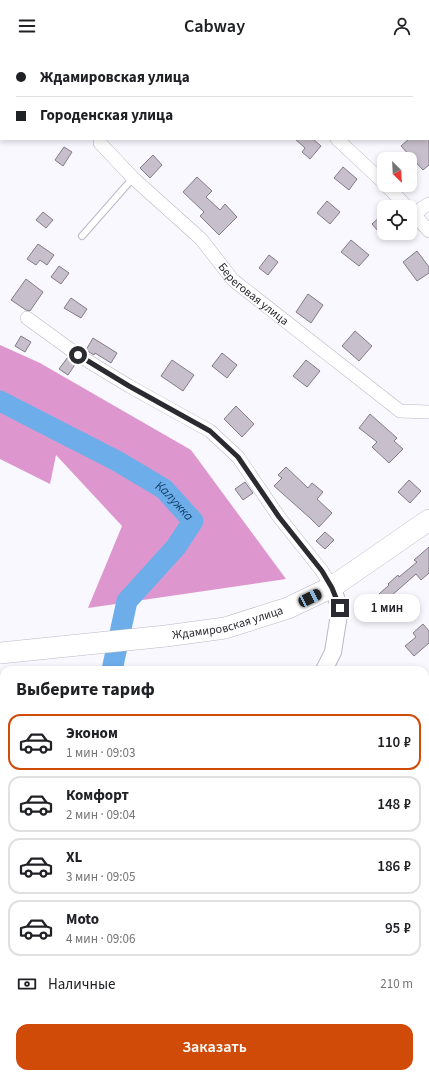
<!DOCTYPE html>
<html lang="ru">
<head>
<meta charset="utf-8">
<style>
  :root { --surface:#fff; --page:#f2f2f2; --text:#202124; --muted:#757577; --line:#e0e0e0; --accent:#d04a08 }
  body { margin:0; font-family:"Source Sans 3",sans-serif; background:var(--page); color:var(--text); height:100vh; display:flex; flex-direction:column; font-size:15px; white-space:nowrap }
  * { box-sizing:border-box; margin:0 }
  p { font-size:13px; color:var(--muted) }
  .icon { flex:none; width:22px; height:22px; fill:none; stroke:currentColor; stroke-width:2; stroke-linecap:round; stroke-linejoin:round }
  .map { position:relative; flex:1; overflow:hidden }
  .side { position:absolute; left:0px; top:614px; width:429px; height:412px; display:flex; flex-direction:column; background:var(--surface); border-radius:12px 12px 0 0; box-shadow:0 2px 6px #0003 }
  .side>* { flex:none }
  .top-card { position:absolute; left:0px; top:0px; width:429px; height:88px; box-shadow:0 2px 6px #0003; display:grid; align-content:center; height:88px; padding:0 16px; background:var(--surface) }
  .needle { width:26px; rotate:156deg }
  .tools { position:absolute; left:377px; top:100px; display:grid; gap:8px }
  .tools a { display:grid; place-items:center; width:40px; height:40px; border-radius:8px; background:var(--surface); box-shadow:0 2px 6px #0003; font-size:20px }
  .end { position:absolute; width:18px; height:18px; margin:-9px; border:5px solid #2b2a30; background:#fff; box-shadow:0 0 0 2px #fff }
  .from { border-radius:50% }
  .bubble { position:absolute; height:28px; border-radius:12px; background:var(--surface); box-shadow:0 2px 6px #0003; font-size:13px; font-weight:600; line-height:28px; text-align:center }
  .car { position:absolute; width:12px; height:24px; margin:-12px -6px; border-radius:5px; box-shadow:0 0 3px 1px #0007; background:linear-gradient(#222 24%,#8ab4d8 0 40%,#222 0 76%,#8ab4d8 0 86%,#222 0) }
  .top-card b { display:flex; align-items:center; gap:14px; height:38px; font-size:15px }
  .top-card b+b { border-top:1px solid var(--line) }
  .top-card i { width:10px; height:10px; background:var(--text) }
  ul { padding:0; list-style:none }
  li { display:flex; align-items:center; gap:12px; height:56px; margin:0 8px 6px; padding:0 8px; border:2px solid var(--line); border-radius:12px }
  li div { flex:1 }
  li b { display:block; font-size:15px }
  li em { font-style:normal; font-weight:600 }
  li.on { border-color:var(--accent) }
  li>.icon { width:36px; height:36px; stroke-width:1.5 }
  h2 { padding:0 16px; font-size:18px; line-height:48px }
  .pay { display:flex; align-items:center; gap:10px; height:44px; padding:0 16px; font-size:15px }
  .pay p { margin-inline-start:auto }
  .primary-button { display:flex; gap:8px; margin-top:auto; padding:8px 16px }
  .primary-button a { flex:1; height:46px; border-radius:12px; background:var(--accent); color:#fff; font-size:16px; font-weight:600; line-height:46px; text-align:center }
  header { display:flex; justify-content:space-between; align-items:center; height:52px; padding:0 16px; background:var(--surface); font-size:18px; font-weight:600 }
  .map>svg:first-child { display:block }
  .forest { fill:#de97ce }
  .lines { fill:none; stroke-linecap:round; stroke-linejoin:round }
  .river { stroke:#6daeea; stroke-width:21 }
  .building { fill:#c7bfcc; stroke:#837c88 }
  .service-casing { stroke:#bab8c6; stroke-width:8 }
  .minor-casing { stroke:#bab8c6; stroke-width:14 }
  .tertiary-casing { stroke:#bab8c6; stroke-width:18 }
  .primary-casing { stroke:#bab8c6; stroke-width:22 }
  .service { stroke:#fff; stroke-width:6 }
  .minor { stroke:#fff; stroke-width:13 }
  .tertiary { stroke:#fff; stroke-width:16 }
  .primary { stroke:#fff; stroke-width:21 }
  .route { stroke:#2b2a30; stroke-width:5 }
  .labels { text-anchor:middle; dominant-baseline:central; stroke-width:3; stroke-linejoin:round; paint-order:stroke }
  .street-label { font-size:12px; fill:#2b2a30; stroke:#fff }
  .water-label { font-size:13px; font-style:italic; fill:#0e3e65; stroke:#fff }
</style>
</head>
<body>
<header><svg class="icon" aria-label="menu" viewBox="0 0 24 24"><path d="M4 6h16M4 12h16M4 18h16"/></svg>Cabway<svg class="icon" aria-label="person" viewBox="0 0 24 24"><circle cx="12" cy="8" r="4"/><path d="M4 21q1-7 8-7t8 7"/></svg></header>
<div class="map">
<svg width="429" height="1026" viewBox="0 0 429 1026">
  <rect width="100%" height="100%" fill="#f9f8fe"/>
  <!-- forest -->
  <path class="forest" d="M 0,293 L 40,311 L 191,398 L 286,527 L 88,556 L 122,474 L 56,403 L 50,432 L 0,407 Z
    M 0,626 L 4,626 L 4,678 L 0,684 Z"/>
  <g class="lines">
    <!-- river -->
    <g class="river">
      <path id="s1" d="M 0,349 L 117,409 L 164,437 L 193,469 L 176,495 L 127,549 L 112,618"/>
      <path d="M 0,744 L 4,740"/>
    </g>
  </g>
  <!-- building -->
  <path class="building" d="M 295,87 L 313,87 L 321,94 L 310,107 L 302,100 L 305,96 Z
    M 409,87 L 429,87 L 429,113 L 423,118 L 401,94 Z
    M 64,95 L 72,100 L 63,114 L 55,108 Z
    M 153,103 L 162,113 L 150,126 L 140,116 Z
    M 343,115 L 357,127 L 349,138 L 334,126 Z
    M 197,125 L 212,139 L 206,145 L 220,158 L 225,152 L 237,165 L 219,183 L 200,164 L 204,160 L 183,140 Z
    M 327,149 L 340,160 L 330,172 L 317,161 Z
    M 43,160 L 53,168 L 46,176 L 36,168 Z
    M 384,161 L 384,186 L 372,172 Z
    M 351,188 L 369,203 L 359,214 L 341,200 Z
    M 38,192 L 54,203 L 47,213 L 40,208 L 36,213 L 27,207 Z
    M 417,199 L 429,215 L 429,221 L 417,229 L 403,210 Z
    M 269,203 L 278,210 L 268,223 L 259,216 Z
    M 59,214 L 69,221 L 61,232 L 51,225 Z
    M 26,227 L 43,240 L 30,259 L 26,258 L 11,248 Z
    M 308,242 L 323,253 L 311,271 L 296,260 Z
    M 71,246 L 87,257 L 81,266 L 64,256 Z
    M 355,279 L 372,294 L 359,309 L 342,294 Z
    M 21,284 L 31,290 L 25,300 L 15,294 Z
    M 93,286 L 117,301 L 111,311 L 95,301 L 94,303 L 86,298 Z
    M 222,301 L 237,313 L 227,326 L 212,314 Z
    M 68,305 L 76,311 L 68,323 L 59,317 Z
    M 172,308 L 194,323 L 183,339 L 161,324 Z
    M 306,308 L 320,319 L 307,335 L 293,324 Z
    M 236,354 L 254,372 L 242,385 L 224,367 Z
    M 370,362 L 397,386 L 394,389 L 403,397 L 389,411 L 372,395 L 377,390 L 359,376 Z
    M 286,415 L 308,436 L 312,431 L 323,440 L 317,447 L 332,461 L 319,475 L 310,466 L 274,434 L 282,426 L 278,423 Z
    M 409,428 L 421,439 L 410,451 L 398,440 Z
    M 245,430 L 253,441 L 243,448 L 235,437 Z
    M 325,480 L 334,488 L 325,497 L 316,489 Z
    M 429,495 L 429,521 L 421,528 L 416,522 L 391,544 L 398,551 L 392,557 L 378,543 L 389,533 L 388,532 L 398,523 L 399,525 L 417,510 L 414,508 Z
    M 423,572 L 429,579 L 429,591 L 414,604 L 405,594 L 416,585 L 413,581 Z"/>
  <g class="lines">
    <defs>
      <path id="service" d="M 82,184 L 133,126"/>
      <g id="minor">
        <path d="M 337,87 L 384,131"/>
        <path id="s2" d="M 100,91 L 133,126 L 201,187 L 233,228 L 400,359 L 429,360"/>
        <path d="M 386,133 L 407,155"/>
        <path d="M 410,158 L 429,179"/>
        <path d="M 415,163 L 422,156 L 429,152"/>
        <path d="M 27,266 L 78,303 L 129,334 L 210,379 L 238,405 L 279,465 L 322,519 L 332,535"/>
        <path d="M 0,893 L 4,885"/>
      </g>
      <path id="tertiary" d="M 324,618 L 333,600 L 340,556 L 332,535
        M 190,1026 L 191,1022"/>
      <g id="primary">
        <path id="s3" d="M 0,601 L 166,584 L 225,576 L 288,556 L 332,535 L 429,468"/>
      </g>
    </defs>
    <!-- service casing -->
    <use href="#service" class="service-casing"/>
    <!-- minor casing -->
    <use href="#minor" class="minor-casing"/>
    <!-- tertiary casing -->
    <use href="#tertiary" class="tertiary-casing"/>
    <!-- primary casing -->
    <use href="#primary" class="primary-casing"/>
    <!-- service -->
    <use href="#service" class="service"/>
    <!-- minor -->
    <use href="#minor" class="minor"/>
    <!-- tertiary -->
    <use href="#tertiary" class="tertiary"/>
    <!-- primary -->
    <use href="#primary" class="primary"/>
  </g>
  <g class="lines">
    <!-- route -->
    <path class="route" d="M 78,303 L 129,334 L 210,379 L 238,405 L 279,465 L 322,519 L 332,536 L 340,556"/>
  </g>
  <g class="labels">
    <!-- street labels -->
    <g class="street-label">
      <text stroke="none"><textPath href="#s2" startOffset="216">Береговая улица</textPath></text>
      <text stroke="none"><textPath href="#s3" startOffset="230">Ждамировская улица</textPath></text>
    </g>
    <!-- water labels -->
    <g class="water-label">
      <text stroke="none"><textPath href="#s1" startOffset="202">Калужка</textPath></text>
    </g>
  </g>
</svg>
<div class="tools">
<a><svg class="needle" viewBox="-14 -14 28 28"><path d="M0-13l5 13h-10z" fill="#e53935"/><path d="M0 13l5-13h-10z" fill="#757577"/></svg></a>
<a><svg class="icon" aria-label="locate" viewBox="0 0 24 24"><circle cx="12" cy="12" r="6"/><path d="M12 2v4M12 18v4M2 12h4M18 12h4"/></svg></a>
</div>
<i class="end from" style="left:78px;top:303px"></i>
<i class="end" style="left:340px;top:556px"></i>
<div class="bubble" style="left:354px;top:542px;width:66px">1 мин</div>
<i class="car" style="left:310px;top:546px;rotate:64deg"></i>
<div class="top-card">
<b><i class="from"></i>Ждамировская улица</b>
<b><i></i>Городенская улица</b>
</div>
<section class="side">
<h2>Выберите тариф</h2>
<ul>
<li class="on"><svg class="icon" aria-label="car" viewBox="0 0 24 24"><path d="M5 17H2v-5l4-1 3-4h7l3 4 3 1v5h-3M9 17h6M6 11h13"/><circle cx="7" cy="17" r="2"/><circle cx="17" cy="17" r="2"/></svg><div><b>Эконом</b><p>1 мин · 09:03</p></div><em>110 ₽</em></li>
<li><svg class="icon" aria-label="car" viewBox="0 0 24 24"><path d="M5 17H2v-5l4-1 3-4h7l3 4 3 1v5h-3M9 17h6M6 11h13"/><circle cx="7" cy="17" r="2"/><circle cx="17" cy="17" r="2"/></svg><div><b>Комфорт</b><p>2 мин · 09:04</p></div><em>148 ₽</em></li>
<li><svg class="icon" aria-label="car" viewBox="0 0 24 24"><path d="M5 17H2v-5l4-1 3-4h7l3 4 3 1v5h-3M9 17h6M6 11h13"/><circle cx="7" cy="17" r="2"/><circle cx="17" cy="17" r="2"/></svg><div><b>XL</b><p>3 мин · 09:05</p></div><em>186 ₽</em></li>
<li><svg class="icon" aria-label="car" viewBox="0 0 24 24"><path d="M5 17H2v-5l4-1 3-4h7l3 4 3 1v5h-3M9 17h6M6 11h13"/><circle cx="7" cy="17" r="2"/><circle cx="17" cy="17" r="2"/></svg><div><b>Moto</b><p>4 мин · 09:06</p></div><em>95 ₽</em></li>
</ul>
<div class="pay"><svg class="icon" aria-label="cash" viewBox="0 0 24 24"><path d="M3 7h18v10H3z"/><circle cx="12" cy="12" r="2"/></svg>Наличные<p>210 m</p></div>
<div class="primary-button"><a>Заказать</a></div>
</section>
</div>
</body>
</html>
